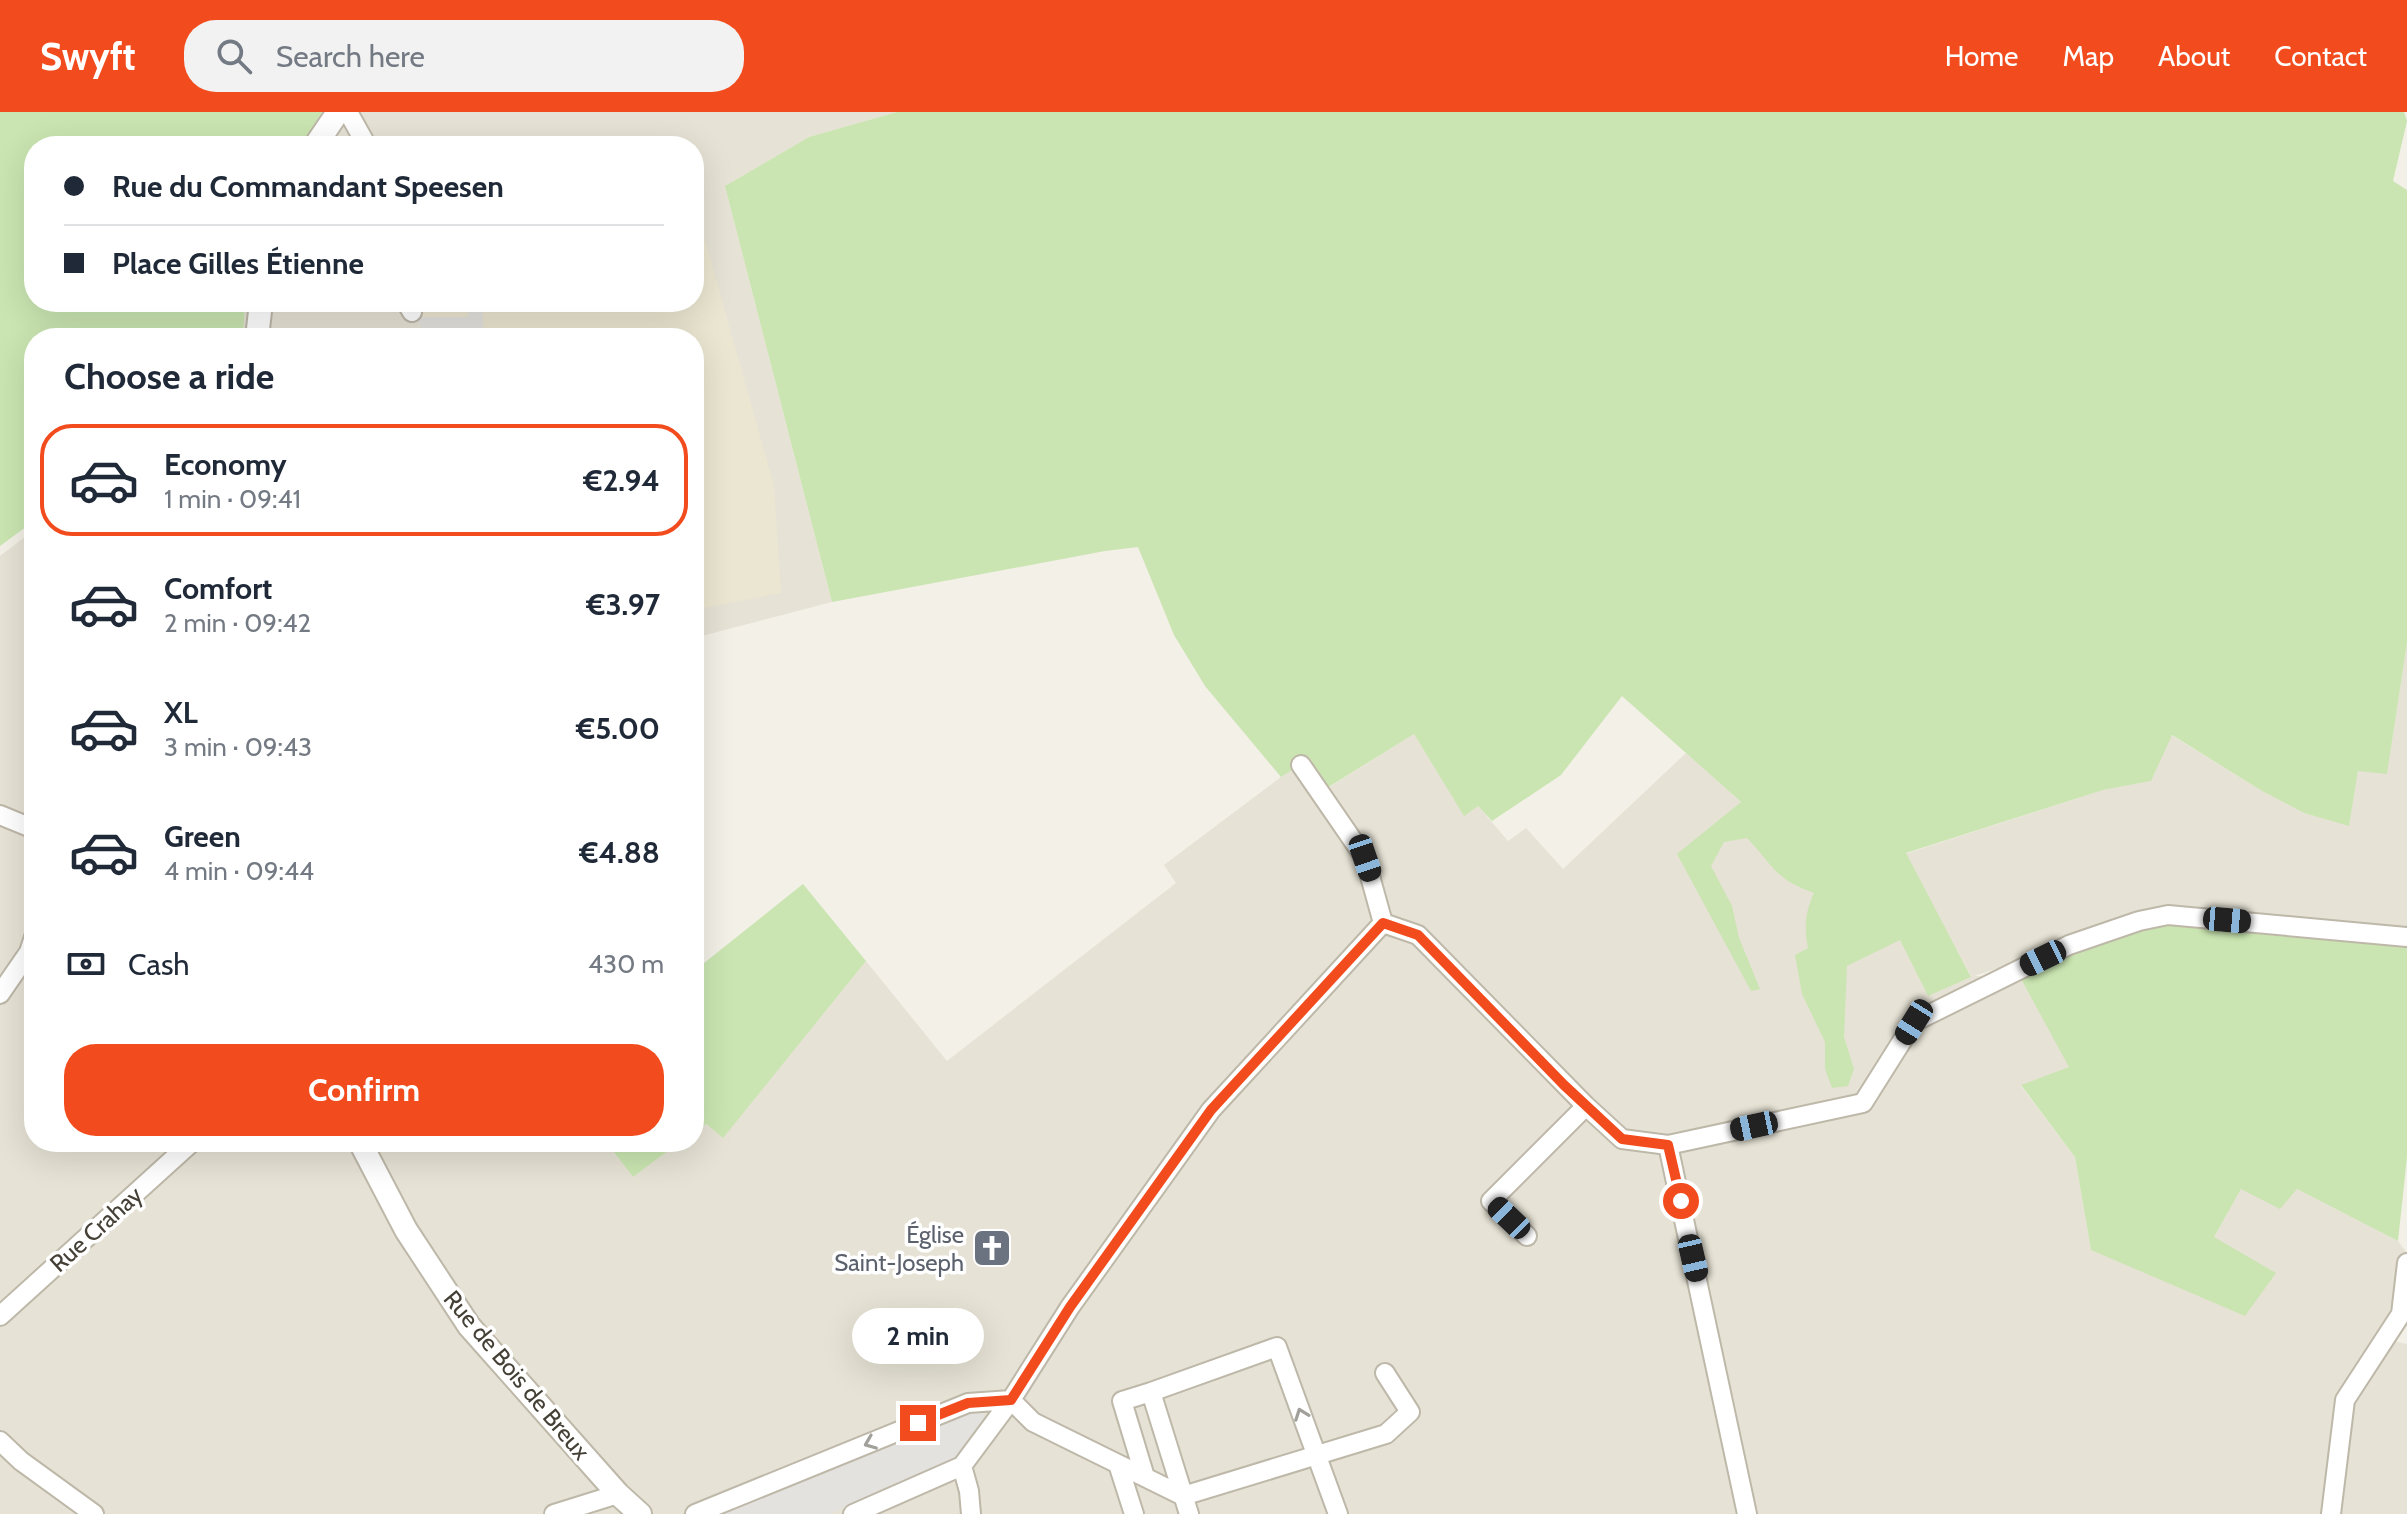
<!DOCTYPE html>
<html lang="en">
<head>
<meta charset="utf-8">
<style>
  :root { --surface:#fff; --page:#f2f2f3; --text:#1f2937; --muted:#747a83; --line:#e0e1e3; --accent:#f24c1e }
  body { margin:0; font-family:Cabin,sans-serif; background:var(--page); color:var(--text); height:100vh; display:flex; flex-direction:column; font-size:30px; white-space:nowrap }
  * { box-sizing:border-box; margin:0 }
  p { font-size:26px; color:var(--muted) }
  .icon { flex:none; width:44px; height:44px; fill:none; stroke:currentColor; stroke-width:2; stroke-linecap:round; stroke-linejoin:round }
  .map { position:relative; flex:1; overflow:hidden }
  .details { position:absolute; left:24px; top:216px; width:680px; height:824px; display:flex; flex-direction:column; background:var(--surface); border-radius:32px; box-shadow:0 8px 32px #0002 }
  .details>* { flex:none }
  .guide { position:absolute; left:24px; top:24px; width:680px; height:176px; border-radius:32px; box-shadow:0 8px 32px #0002; display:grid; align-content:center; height:176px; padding:0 40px; background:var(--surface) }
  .end { position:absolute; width:36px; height:36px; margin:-18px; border:10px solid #f24c1e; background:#fff; box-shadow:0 0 0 4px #fff }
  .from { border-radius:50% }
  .bubble { position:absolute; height:56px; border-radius:28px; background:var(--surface); box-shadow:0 8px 32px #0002; font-size:26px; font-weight:700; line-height:56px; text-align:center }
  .car { position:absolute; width:24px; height:48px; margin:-24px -12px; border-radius:10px; box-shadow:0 0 6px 2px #0007; background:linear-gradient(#222 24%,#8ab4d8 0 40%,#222 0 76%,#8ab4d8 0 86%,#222 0) }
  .guide b { display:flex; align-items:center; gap:28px; height:76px; font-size:30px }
  .guide b+b { border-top:2px solid var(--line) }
  .guide i { width:20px; height:20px; background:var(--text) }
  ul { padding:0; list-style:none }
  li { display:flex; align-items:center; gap:24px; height:112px; margin:0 16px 12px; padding:0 24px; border:4px solid transparent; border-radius:32px }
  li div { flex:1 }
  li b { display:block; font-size:30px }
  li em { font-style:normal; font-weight:700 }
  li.active { border-color:var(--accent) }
  li>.icon { width:72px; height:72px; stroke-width:1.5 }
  h2 { padding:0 40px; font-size:36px; line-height:96px }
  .pay { display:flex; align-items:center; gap:20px; height:88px; padding:0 40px; font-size:30px }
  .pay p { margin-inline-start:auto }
  .cta { display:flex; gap:16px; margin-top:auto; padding:16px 40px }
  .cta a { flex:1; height:92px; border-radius:32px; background:var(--accent); color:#fff; font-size:32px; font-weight:700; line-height:92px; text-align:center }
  header { display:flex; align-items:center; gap:48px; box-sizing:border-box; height:112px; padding:0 40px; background:var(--accent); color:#fff }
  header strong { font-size:38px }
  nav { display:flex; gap:44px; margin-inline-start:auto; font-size:28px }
  .search { width:560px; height:72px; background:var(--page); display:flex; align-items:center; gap:20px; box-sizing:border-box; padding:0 28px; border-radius:32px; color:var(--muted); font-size:30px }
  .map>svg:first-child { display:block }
  .residential { fill:#e6e2d5 }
  .education { fill:#ebe6d1 }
  .green { fill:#cae5b1 }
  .parking { fill:#e4e2de }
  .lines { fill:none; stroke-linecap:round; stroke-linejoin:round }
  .minor-casing { stroke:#beb8a9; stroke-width:22 }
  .tertiary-casing { stroke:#beb8a9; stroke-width:26 }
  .minor { stroke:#fff; stroke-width:18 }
  .tertiary { stroke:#fff; stroke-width:22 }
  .oneway { stroke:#a2a09a }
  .route { stroke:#f24c1e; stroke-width:10 }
  .labels { text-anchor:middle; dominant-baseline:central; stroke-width:7; stroke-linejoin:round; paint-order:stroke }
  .street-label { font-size:24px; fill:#454036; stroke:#fff }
  .worship-label { font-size:24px; fill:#5b616d; stroke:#fff; text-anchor:end }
</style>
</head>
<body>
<header>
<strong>Swyft</strong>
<div class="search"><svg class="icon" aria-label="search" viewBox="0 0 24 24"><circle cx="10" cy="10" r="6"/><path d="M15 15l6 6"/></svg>Search here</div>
<nav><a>Home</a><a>Map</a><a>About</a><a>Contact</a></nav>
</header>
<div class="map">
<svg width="2407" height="1402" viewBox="0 0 2407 1402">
  <rect width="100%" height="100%" fill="#f3f0e7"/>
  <!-- residential -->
  <path class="residential" d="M 322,0 L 897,0 L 809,25 L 725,74 L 832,490 L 694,526 L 694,226 L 243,226 L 245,190 L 694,190 L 694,34 L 302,34 Z
    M 34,418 L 34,1030 L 516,1030 L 522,1039 L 536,1030 L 606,1030 L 633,1065 L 680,1030 L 694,1030 L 694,1020 L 705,1012 L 723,1025 L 866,849 L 947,949 L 1176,771 L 1164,753 L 1281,665 L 1310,647 L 1328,676 L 1414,622 L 1464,703 L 1478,694 L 1508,729 L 1526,716 L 1563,757 L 1686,641 L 1849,787 L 1847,854 L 1900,827 L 1928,884 L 1971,864 L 1905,742 L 2103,678 L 2151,669 L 2171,623 L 2262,679 L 2304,701 L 2349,713 L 2358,658 L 2387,661 L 2407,531 L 2407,824 L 2168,801 L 1974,864 L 2020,865 L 2070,955 L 2021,974 L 2075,1045 L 2091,1138 L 2214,1125 L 2241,1077 L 2297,1077 L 2398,1129 L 2407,1141 L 2407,1197 L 2394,1229 L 2407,1232 L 2407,1402 L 0,1402 L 0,444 Z"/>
  <!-- education -->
  <path class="education" d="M 694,120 L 703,121 L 774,374 L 781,481 L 694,498 L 694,226 L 420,226 L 416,190 L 694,190 Z"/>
  <!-- green -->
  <path class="green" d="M 0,0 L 322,0 L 302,34 L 34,34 L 34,190 L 245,190 L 243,226 L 34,226 L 34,409 L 0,434 Z
    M 897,0 L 2404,0 L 2407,9 L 2393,69 L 2407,78 L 2407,531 L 2387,662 L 2358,659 L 2349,714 L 2304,701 L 2262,679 L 2172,623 L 2151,669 L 2103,678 L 1906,741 L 1971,865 L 1928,884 L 1900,828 L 1847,854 L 1844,925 L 1854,957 L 1848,974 L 1832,976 L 1825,957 L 1825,930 L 1802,882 L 1795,843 L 1808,836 C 1804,816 1805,800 1814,781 C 1774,767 1774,754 1747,726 L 1724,730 L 1711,754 L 1732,794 L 1739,826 L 1760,877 L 1751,879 L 1677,742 L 1741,690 L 1622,584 L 1561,663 L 1492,709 L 1478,694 L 1464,704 L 1414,622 L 1327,676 L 1310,647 L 1281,665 L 1205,574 L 1174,523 L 1138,435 L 1105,439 L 832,490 L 725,74 L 809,25 Z
    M 803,772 L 866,849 L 723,1026 L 706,1012 L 694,1020 L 694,859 Z
    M 2170,809 L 2239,819 L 2407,834 L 2407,1045 L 2398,1129 L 2297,1077 L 2280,1097 L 2241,1077 L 2214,1125 L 2276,1161 L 2245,1204 L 2091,1138 L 2075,1045 L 2021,973 L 2069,955 L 2020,865 L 2095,832 Z
    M 606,1030 L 680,1030 L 633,1065 Z"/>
  <!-- parking -->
  <path class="parking" d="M 470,190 L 482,190 L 484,226 L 426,226 L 415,205 L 468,205 Z
    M 968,1295 L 983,1297 L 985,1310 L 955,1348 L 829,1402 L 714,1402 Z"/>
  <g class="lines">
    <defs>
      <path id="minor" d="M 348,0 L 367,34
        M 406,190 L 412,200
        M 1301,653 L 1365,746 L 1383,811
        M 0,703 L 34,717
        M 0,882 L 29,840 L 34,825
        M 1668,1033 L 1747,1402
        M 1527,1124 L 1491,1089 L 1586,994
        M 0,1204 L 192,1030
        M 1151,1280 L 1277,1235 L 1338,1402
        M 1011,1288 L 1033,1310 L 1183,1384 L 1386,1322 L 1410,1300 L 1385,1261
        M 0,1329 L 21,1349 L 94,1402
        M 1118,1352 L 1134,1402
        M 962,1354 L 969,1379 L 971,1402
        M 1145,1365 L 1122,1289 L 1151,1280 L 1189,1402
        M 554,1402 L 618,1382
        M 695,1402 L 968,1291 L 1011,1288
        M 853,1402 L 962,1354 L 1011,1288 L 1070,1195 L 1211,998 L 1383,811 L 1418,823 L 1586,994 L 1622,1027 L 1668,1033 L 1863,991 L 1914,910 L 2069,833 L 2139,809 L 2168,803 L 2407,825
        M 2331,1402 L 2345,1288 L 2401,1202 L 2407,1151"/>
      <path id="tertiary" d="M 315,34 L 338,0
        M 257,226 L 261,190
        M 360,1030 L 406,1118 L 469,1214 L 618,1382 L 640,1402"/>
    </defs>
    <!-- minor casing -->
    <use href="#minor" class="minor-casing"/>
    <!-- tertiary casing -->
    <use href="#tertiary" class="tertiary-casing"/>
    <!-- minor -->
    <use href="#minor" class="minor"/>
    <!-- tertiary -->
    <use href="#tertiary" class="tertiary"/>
  </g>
  <!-- one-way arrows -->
  <defs><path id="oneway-chevron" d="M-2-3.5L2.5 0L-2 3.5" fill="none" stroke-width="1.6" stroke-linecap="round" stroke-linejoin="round" transform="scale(2)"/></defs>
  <g class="oneway">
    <use href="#oneway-chevron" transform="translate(1301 1302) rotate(-110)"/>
    <use href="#oneway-chevron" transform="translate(870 1331) rotate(158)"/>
  </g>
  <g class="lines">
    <!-- route -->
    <path class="route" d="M 918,1311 L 968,1291 L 1011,1288 L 1070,1195 L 1211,998 L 1383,811 L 1418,823 L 1564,973 L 1622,1027 L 1668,1033 L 1681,1089"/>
  </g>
  <!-- icons -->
  <defs>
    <symbol id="church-square" viewBox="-11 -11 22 22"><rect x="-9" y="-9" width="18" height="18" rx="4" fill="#6b7280" stroke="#fff"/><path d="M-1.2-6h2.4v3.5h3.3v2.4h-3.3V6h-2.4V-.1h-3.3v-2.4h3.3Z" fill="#fff"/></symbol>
  </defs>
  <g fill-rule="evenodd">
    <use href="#church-square" x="970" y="1114" width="44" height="44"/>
  </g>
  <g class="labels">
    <!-- street labels -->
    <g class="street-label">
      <text transform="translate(96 1117) rotate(-42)">Rue Crahay</text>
      <text transform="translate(517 1263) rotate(50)">Rue de Bois de Breux</text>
    </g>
    <!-- worship labels -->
    <g class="worship-label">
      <text x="964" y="1122">Église<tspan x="964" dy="28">Saint-Joseph</tspan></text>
    </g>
  </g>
</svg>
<i class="end from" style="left:1681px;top:1089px"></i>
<i class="end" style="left:918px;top:1311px"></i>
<div class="bubble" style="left:852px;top:1196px;width:132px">2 min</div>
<i class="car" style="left:1365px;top:746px;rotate:161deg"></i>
<i class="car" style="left:2227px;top:808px;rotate:95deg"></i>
<i class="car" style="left:2043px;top:846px;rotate:244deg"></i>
<i class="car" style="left:1914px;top:910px;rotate:212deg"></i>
<i class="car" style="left:1754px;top:1014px;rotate:258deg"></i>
<i class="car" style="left:1509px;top:1106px;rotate:314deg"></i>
<i class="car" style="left:1693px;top:1146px;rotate:167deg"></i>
<div class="guide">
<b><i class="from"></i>Rue du Commandant Speesen</b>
<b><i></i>Place Gilles Étienne</b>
</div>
<section class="details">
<h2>Choose a ride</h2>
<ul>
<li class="active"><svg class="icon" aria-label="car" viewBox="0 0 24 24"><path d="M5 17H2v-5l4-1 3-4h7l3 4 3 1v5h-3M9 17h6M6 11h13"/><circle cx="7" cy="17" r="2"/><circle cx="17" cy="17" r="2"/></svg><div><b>Economy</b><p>1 min · 09:41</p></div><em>€2.94</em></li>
<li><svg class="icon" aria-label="car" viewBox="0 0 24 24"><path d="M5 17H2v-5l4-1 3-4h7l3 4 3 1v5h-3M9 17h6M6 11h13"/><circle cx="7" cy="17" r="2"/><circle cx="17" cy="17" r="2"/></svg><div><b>Comfort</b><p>2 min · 09:42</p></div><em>€3.97</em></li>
<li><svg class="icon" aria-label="car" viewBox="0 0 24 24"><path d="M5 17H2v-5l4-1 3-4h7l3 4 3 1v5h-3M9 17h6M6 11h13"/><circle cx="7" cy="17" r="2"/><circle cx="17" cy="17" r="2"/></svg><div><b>XL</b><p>3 min · 09:43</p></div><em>€5.00</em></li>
<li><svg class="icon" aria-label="car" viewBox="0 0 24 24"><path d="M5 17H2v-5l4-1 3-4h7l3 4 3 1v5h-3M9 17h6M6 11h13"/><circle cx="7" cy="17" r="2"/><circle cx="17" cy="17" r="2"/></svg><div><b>Green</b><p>4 min · 09:44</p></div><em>€4.88</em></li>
</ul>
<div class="pay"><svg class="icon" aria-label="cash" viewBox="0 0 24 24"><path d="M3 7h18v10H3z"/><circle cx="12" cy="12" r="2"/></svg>Cash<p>430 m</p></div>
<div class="cta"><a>Confirm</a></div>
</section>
</div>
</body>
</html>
